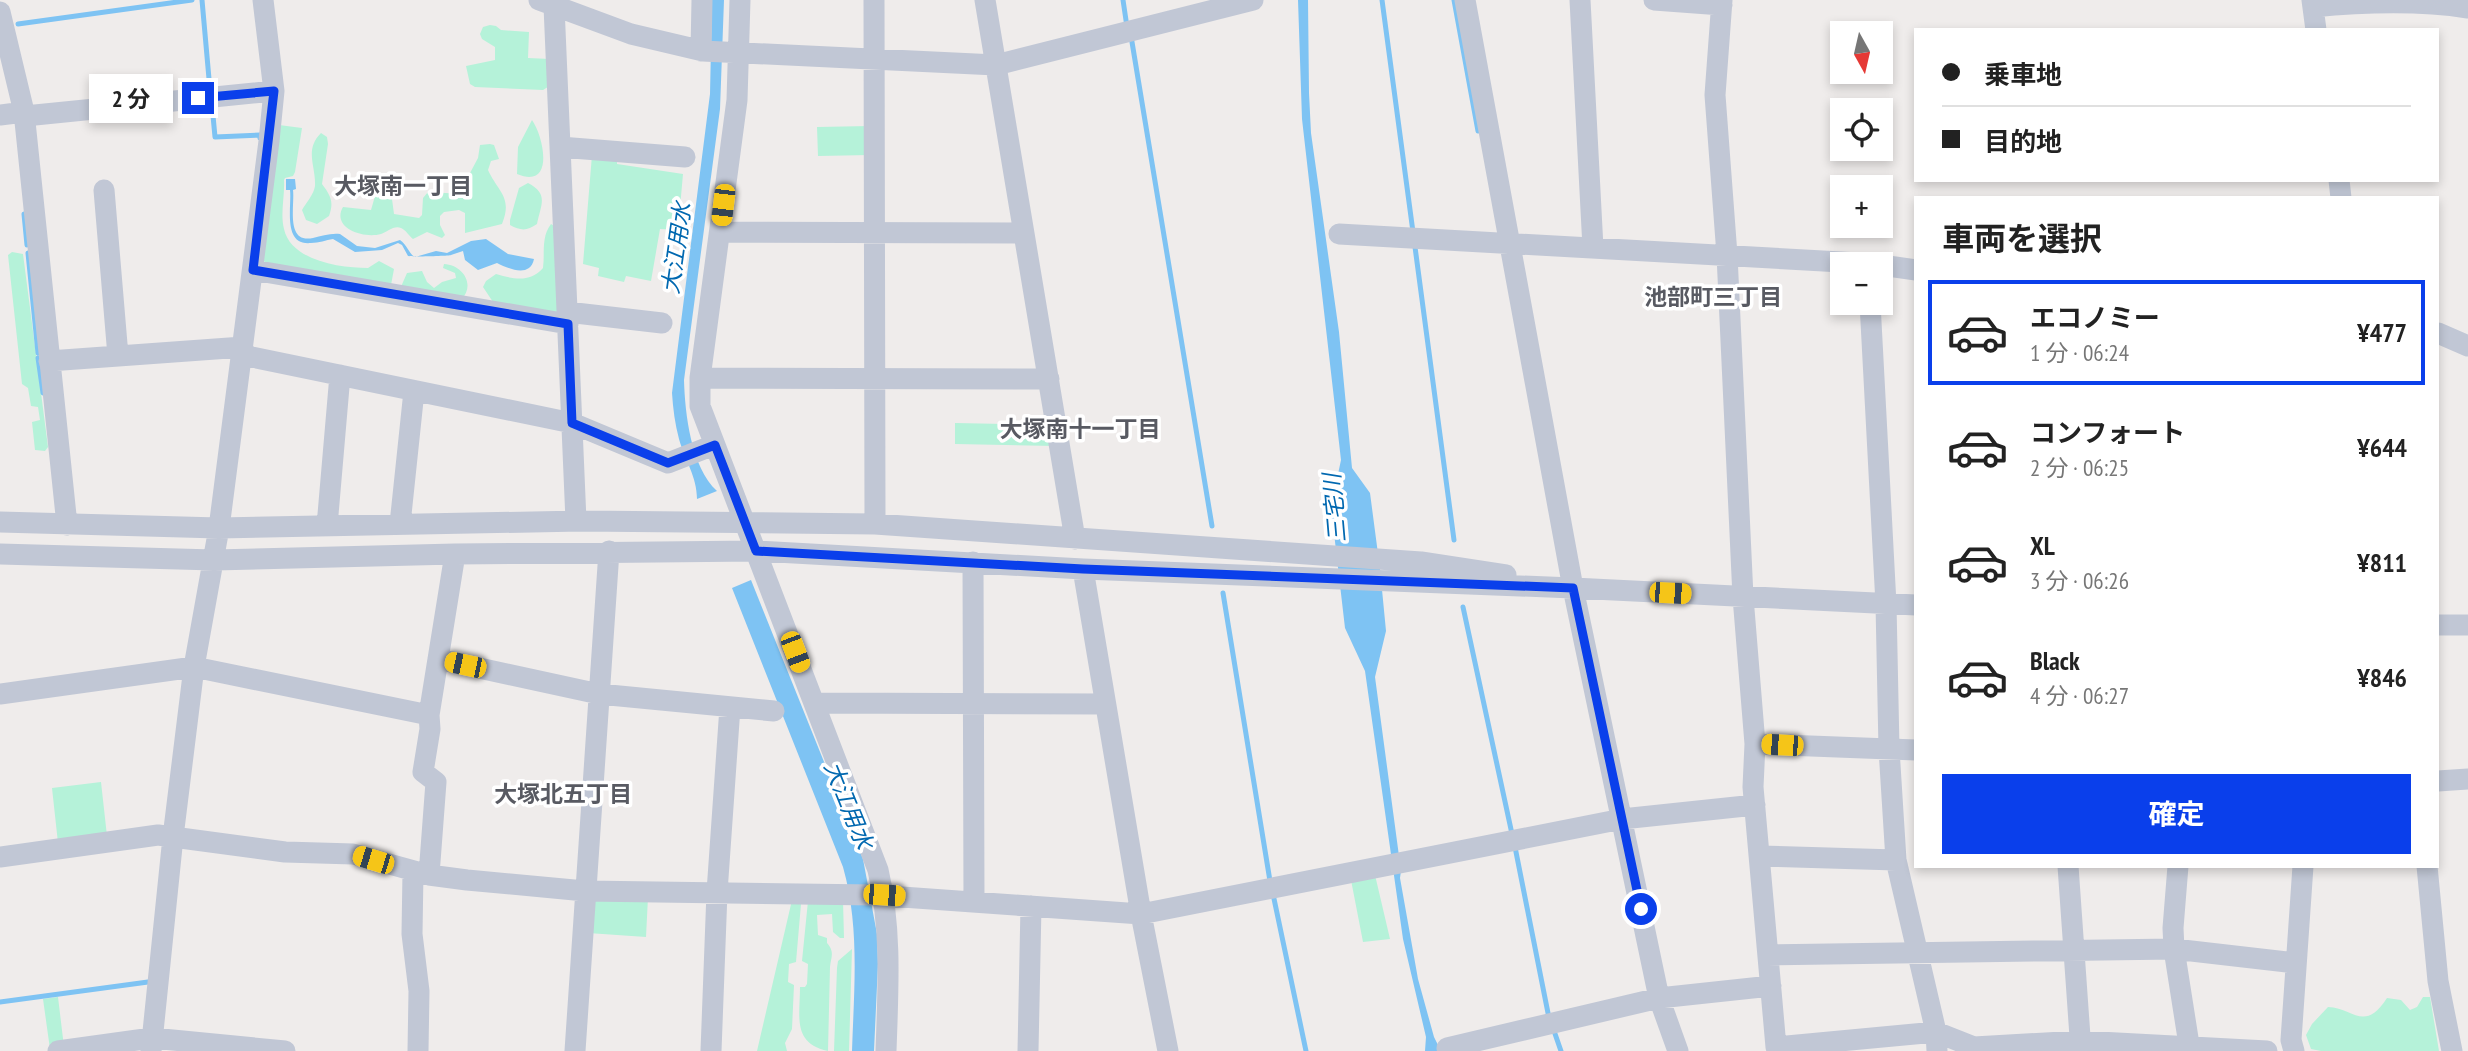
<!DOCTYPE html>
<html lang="ja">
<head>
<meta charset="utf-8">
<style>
  :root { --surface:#fff; --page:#f6f6f6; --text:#222; --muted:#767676; --line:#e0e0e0; --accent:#0a3feb }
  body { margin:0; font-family:"PT Sans Narrow","Noto Sans JP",sans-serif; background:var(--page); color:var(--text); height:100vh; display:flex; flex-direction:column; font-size:26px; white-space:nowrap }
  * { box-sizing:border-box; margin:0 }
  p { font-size:23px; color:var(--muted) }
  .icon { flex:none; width:38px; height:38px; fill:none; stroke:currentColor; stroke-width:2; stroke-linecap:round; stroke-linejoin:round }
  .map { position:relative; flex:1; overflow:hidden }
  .panel { position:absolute; left:1914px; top:196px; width:525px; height:672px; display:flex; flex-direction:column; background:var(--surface); border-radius:0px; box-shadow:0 4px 10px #0003 }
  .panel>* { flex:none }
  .hud { position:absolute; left:1914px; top:28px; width:525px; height:154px; border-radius:0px; box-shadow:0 4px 10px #0003; display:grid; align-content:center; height:154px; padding:0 28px; background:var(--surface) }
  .needle { width:46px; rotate:172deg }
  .buttons { position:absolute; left:1830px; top:21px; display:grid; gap:14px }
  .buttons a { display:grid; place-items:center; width:63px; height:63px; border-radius:0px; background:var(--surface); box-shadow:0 4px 10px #0003; font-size:35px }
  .end { position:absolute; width:32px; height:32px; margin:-16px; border:9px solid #0a3feb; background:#fff; box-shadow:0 0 0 4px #fff }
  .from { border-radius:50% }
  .bubble { position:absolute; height:49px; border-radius:0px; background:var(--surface); box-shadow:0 4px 10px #0003; font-size:23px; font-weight:700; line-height:49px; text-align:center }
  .car { position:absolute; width:21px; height:42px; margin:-21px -10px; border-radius:9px; box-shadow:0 0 5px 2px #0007; background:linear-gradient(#f5c518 24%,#345 0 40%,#f5c518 0 76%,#345 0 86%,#f5c518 0) }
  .hud b { display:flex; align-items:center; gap:24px; height:66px; font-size:26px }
  .hud b+b { border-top:2px solid var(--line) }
  .hud i { width:18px; height:18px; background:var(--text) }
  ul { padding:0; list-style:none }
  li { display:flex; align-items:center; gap:21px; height:105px; margin:0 14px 10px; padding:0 14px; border:4px solid transparent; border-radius:0px }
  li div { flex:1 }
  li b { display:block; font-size:26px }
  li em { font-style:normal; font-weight:700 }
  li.on { border-color:var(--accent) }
  li>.icon { width:63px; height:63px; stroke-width:1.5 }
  h2 { padding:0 28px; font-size:32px; line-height:84px }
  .button { display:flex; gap:14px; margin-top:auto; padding:14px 28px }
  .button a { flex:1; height:80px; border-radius:0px; background:var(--accent); color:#fff; font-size:28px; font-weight:700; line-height:80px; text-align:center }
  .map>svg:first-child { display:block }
  .green { fill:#b5f2d9 }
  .water { fill:#7ec3f3 }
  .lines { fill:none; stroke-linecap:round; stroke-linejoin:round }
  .stream { stroke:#7ec3f3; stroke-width:5 }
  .minor { stroke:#c1c7d5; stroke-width:21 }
  .route { stroke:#0a3feb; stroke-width:9 }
  .labels { text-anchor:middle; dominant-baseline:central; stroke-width:7; stroke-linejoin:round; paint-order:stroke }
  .neighbourhood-label { font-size:23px; font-weight:bold; fill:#585a62; stroke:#fff }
  .water-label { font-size:23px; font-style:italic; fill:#0068b0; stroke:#fff }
</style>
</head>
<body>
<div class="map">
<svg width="2468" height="1051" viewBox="0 0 2468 1051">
  <rect width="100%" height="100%" fill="#efeceb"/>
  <!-- green -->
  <path class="green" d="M 490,25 L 496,26 L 501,30 L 529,32 L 528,58 L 550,59 L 551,85 L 543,90 L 475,87 L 470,84 L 466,66 L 495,60 L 495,47 L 482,39 L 480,34 L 483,27 Z
    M 532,120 C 544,137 555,190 517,174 L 518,147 Z
    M 279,125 L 302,128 L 295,172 L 293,176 L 285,178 L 284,180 C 285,196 280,214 284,229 C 291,261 341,268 368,268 L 379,261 L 394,269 L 391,285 L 269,267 L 263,260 Z
    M 870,126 L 870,155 L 818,156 L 817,127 Z
    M 321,133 L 327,137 L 328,144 L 322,184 C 331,196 334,202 329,216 L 317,224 L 306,220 L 302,210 C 306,203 314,194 315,186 C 316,166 304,150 321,133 Z
    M 490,144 L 494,145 L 499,159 L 491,161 L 488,170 C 498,192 513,197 502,224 L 465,233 L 465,213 L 459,210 L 444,212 L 440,216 L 440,225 L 445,235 L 442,238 L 427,232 L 413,239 C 409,236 406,230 401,228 C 394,225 387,232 381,234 C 363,239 331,228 343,207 L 371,210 L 375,196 L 392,199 L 394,214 L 419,218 L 422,215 L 423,198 L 428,192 L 463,194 L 470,173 L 478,158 L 480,145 Z
    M 592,155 L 617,156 L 617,164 L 683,174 L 678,230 L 660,229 L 651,281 L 626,276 L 624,282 L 598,276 L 599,268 L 583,264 Z
    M 528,183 C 549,194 541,204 537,224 C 527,231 521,231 510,225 L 510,220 L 519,188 Z
    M 551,224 L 557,228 L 557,316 L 495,305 L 483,287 L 486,281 L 496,274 C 513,279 530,283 543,268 C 545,253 541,237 551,224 Z
    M 12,252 L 23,254 L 48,447 L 45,451 L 35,450 L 32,422 L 40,420 L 38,407 L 31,406 L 28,388 L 22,384 L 8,255 Z
    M 444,264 C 463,265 476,285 461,300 L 400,289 L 407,273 L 422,271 L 427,282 L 434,288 L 442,282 L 456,278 L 455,273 L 443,268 Z
    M 955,423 L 1052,425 L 1056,446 L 955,444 Z
    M 101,782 L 107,836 L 58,843 L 52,788 Z
    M 1375,875 L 1390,939 L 1363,942 L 1351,880 Z
    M 599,897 L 648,897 L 646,937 L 588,933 L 590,906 Z
    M 792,900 L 801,904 L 796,962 L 789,964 L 788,982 L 794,985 L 792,1029 L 785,1043 L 787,1051 L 757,1051 Z
    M 843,900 L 844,938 L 840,938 L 833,932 L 832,914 L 817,915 L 818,935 L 827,938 L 827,943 C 835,952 831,957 830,967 L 828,1051 C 792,1043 800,1017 800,987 L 805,987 L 807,984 L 808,964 L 802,961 L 808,901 Z
    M 852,949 L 849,1051 L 834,1051 L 837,968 L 838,961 Z
    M 58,997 L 64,1047 L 50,1049 L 43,999 Z
    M 2423,997 L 2430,997 L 2439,1051 L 2321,1051 L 2311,1049 L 2306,1035 L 2312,1024 L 2328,1007 C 2354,1008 2364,1033 2387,998 L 2401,1000 L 2410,1010 L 2417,1007 Z"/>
  <!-- water -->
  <path class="water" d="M 712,0 L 724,0 L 720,109 L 684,380 C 685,414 691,467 717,491 L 697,499 C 697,477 685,460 679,439 C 675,424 673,409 672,393 L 710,94 Z
    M 1298,0 L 1308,0 L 1309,93 L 1311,133 L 1339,332 L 1352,468 L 1370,493 L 1380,569 L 1386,631 L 1375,677 L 1401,871 L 1400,878 L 1418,979 L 1434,1037 L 1441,1051 L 1425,1051 L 1426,1037 L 1403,939 L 1365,671 L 1345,628 L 1331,507 L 1341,460 L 1302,119 Z
    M 286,179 L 295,179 L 296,189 L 293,190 C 295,205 285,244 313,238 C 322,236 330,233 340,234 L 357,246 L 375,248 L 400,240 C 408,246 409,254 415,257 L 436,251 L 447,253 L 471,241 L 486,239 L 508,254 L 534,259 C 530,278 509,269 497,263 L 478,270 L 465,260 L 463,251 C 459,252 455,254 451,255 C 449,256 411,257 408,256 L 402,245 L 398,243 L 382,250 L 355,252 L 333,239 C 326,240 319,243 311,243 C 282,246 292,206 290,190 L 286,190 Z
    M 751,580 L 863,859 L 877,934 L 878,964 L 874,1051 L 852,1051 C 854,989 860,927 843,867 L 732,588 Z"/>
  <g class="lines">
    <!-- stream -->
    <path class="stream" d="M 202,0 L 210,90
      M 1123,0 L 1127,27
      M 1382,0 L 1413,232
      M 1454,0 L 1478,131
      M 18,24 L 192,0
      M 1131,36 L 1212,526
      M 212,105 L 215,137 L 260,135 L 260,138
      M 24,214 L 27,245
      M 1415,247 L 1454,540
      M 28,253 L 38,353
      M 38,358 L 43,393
      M 1223,593 L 1270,881
      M 1463,607 L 1512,834
      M 1515,847 L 1549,1018
      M 1273,894 L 1306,1051
      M 0,1002 L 148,982
      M 1553,1028 L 1561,1051"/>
    <!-- minor -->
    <path class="minor" d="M 539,0 L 631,34 L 703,51 L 996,65 L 1253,0
      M 740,0 L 737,100 L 700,378 L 700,406 L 878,870 C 892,930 888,990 886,1051
      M 874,0 L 875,524
      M 985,0 L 1075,539
      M 1465,0 L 1573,588 L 1659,998 L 1678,1051
      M 1580,0 L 1593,248
      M 1654,0 L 1722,5
      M 1722,0 L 1715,95 L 1727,255 L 1743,597 L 1755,744 L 1753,787 L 1776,1047 L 1936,1032 L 1974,1047 L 2080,1041 L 2267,1051
      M 2312,0 L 2316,30
      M 554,6 L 576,521
      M 2313,7 C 2365,2 2416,0 2468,8
      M 0,12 L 24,112 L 67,525
      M 701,51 L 702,0
      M 0,115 L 24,112
      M 25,116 L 274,91
      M 560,147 L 685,157
      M 2339,180 L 2341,198
      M 104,190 L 118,356
      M 720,232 L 1024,233
      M 1339,234 L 1877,264
      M 1881,265 L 1916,270
      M 253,270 L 568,324
      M 1870,303 L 1886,604 L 1889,749 L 1896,860 L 1936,1032 L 1937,1051
      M 567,312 L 662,323
      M 2438,333 L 2468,346
      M 242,355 L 572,423 L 668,463 L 714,445
      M 49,361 L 243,347
      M 700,378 L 1049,379
      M 0,522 L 219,528 L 581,521 L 875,524 L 1421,562 L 1506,575
      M 400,524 L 414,391
      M 327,526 L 340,375
      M 0,554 L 214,560 L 455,554 L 756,551 L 1083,569 L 1573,588 L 1916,605
      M 973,562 L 974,902
      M 1083,569 L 1141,914 L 1168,1051
      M 2438,625 L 2468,625
      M 438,659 L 599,694 L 774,711
      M 0,694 L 194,667 L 429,715 L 455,554
      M 815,703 L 1105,704
      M 1755,744 L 1916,750
      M 2438,781 L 2468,779
      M 1759,856 L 1896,860
      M 0,857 L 158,835 L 285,852 L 353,854 L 429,875 L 467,880 L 585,891 L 874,895 L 1141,914 L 1622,819 L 1755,805
      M 2068,866 L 2081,1051
      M 2178,866 L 2173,928 L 2174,949 L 2190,1051
      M 2427,866 L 2438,981 L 2452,1051
      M 413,872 L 412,934 L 419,991 L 418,1051
      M 429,875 L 436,782 L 423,772 L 430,729 L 429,715
      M 1768,955 L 2174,949 L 2296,963
      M 1447,1048 L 1659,998 L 1771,986
      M 58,1051 L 152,1038 L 285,1051
      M 151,1051 L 173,837 L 194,667 L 219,528 L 269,141 L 274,91 L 263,0
      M 575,1051 L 609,551
      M 711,1051 L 717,892 L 730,707
      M 1028,1051 L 1031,906
      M 2294,1051 L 2291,1040 L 2303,866"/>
  </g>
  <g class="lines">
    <!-- route -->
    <path class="route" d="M 198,98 L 274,91 L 253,270 L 568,324 L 572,423 L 668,463 L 715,445 L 756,551 L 1083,569 L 1573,588 L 1641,909"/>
  </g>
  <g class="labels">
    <!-- neighbourhood labels -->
    <g class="neighbourhood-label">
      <text x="403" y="185">大塚南一丁目</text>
      <text x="1713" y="296">池部町三丁目</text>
      <text x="1080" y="428">大塚南十一丁目</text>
      <text x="563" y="793">大塚北五丁目</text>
    </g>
    <!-- water labels -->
    <g class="water-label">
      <text transform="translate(676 248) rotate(-82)">大江用水</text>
      <text transform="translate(1334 508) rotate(-95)">三宅川</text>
      <text transform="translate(849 805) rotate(68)">大江用水</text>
    </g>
  </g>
</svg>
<div class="buttons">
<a><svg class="needle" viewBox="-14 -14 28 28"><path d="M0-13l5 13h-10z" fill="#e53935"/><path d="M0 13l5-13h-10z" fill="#767676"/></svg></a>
<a><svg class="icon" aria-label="locate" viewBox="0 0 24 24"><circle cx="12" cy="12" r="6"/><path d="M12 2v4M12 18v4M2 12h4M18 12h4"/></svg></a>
<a>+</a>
<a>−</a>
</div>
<i class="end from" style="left:1641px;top:909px"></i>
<i class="end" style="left:198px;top:98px"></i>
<div class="bubble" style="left:89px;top:74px;width:84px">2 分</div>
<i class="car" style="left:723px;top:205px;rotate:187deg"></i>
<i class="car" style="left:1670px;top:593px;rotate:93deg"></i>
<i class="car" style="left:795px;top:652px;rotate:159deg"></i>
<i class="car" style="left:465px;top:665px;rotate:282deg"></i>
<i class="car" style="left:1782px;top:745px;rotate:273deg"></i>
<i class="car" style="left:373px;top:860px;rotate:287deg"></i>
<i class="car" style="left:884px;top:895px;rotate:94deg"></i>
<div class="hud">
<b><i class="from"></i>乗車地</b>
<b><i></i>目的地</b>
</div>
<section class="panel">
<h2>車両を選択</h2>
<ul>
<li class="on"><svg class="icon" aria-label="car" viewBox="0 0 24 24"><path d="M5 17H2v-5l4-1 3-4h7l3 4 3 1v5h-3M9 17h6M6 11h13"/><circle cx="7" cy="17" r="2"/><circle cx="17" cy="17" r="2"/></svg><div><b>エコノミー</b><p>1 分 · 06:24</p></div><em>¥477</em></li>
<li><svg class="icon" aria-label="car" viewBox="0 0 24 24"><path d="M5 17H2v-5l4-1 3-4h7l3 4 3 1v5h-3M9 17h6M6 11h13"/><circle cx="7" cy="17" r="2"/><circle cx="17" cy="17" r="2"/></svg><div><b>コンフォート</b><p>2 分 · 06:25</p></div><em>¥644</em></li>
<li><svg class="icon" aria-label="car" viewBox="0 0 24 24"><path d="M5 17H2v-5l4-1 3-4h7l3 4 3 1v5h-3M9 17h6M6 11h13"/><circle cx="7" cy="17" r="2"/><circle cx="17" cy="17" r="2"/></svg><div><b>XL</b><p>3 分 · 06:26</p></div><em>¥811</em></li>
<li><svg class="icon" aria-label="car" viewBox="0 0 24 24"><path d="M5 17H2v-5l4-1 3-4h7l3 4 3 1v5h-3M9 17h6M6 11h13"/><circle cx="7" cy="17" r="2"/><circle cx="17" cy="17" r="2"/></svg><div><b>Black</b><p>4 分 · 06:27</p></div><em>¥846</em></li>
</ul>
<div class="button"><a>確定</a></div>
</section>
</div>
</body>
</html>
